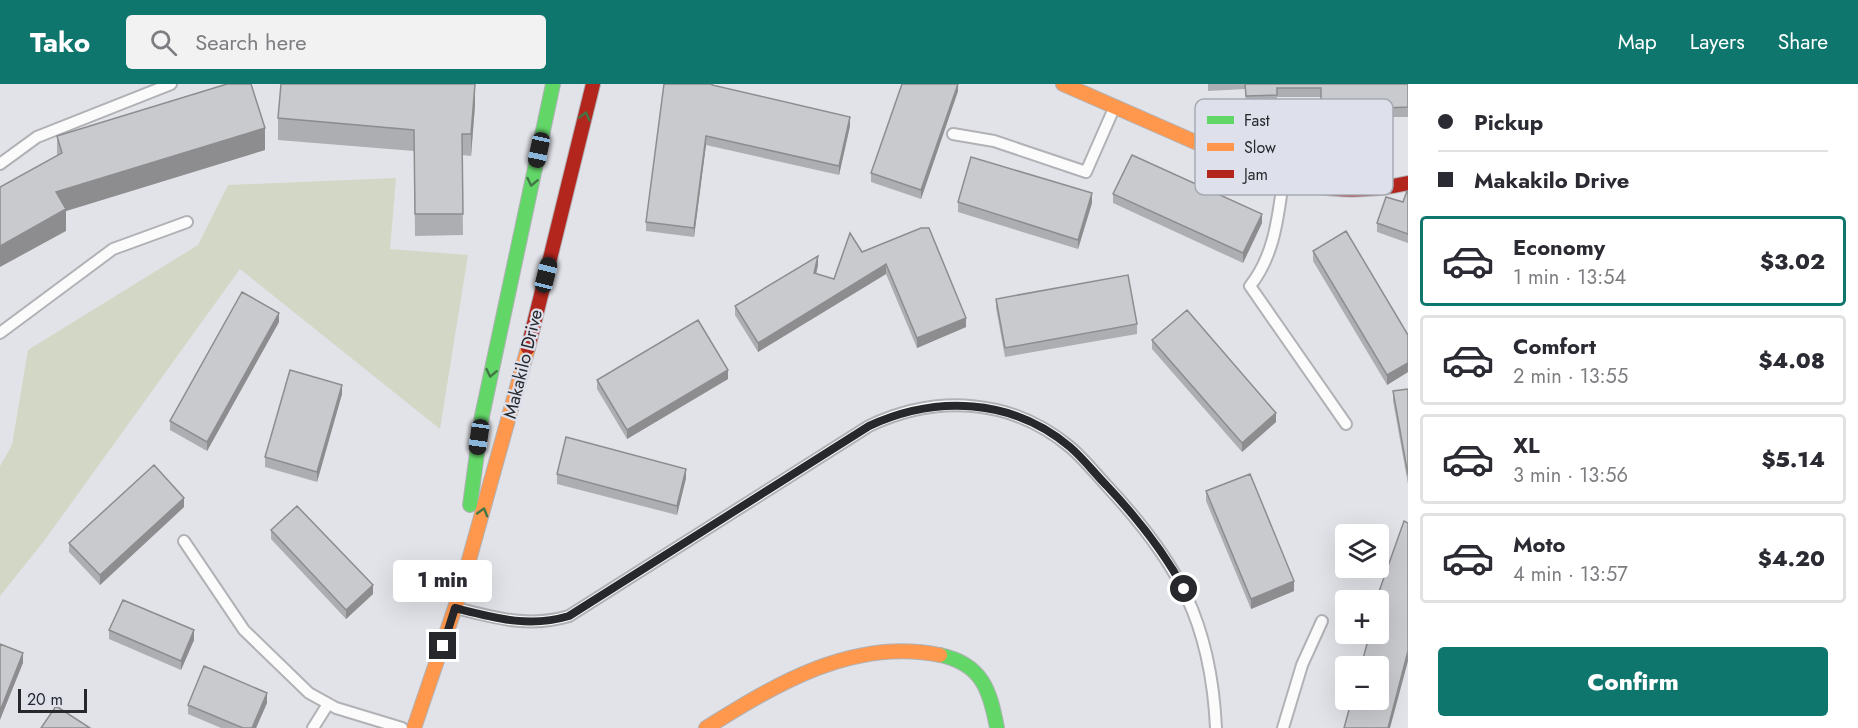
<!DOCTYPE html>
<html lang="en">
<head>
<meta charset="utf-8">
<style>
  :root { --surface:#fff; --page:#f2f2f3; --text:#2b2b33; --muted:#7c7c81; --line:#e1e1e2; --accent:#0f766e }
  body { margin:0; font-family:Jost,sans-serif; background:var(--page); color:var(--text); height:100vh; display:flex; flex-direction:column; font-size:22px; white-space:nowrap }
  * { box-sizing:border-box; margin:0 }
  p { font-size:20px; color:var(--muted) }
  .icon { flex:none; width:33px; height:33px; fill:none; stroke:currentColor; stroke-width:2; stroke-linecap:round; stroke-linejoin:round }
  .map { position:relative; flex:1; overflow:hidden }
  .sheet { display:flex; flex-direction:column; background:var(--surface); width:450px }
  .sheet>* { flex:none }
  .banner { display:grid; align-content:center; height:132px; padding:0 30px; background:var(--surface) }
  .buttons { position:absolute; left:1335px; top:440px; display:grid; gap:12px }
  .buttons a { display:grid; place-items:center; width:54px; height:54px; border-radius:6px; background:var(--surface); box-shadow:0 6px 24px #0002; font-size:30px }
  .scale { position:absolute; left:18px; bottom:15px; width:69px; box-sizing:border-box; padding-left:6px; border:3px solid #27282c; border-top:0; font-size:16px; line-height:21px; white-space:nowrap; color:#27282c; -webkit-text-stroke:4px #dee1ec; paint-order:stroke }
  .end { position:absolute; width:27px; height:27px; margin:-14px; border:8px solid #27282c; background:#fff; box-shadow:0 0 0 3px #fff }
  .from { border-radius:50% }
  .bubble { position:absolute; height:42px; border-radius:6px; background:var(--surface); box-shadow:0 6px 24px #0002; font-size:20px; font-weight:800; line-height:42px; text-align:center }
  .car { position:absolute; width:18px; height:36px; margin:-18px -9px; border-radius:8px; box-shadow:0 0 4px 2px #0007; background:linear-gradient(#222 24%,#8ab4d8 0 40%,#222 0 76%,#8ab4d8 0 86%,#222 0) }
  .banner b { display:flex; align-items:center; gap:21px; height:57px; font-size:22px }
  .banner b+b { border-top:2px solid var(--line) }
  .banner i { width:15px; height:15px; background:var(--text) }
  ul { padding:0; list-style:none }
  li { display:flex; align-items:center; gap:18px; height:90px; margin:0 12px 9px; padding:0 18px; border:3px solid var(--line); border-radius:6px }
  li div { flex:1 }
  li b { display:block; font-size:22px }
  li em { font-style:normal; font-weight:800 }
  li.current { border-color:var(--accent) }
  li>.icon { width:54px; height:54px; stroke-width:1.5 }
  .button { display:flex; gap:12px; margin-top:auto; padding:12px 30px }
  .button a { flex:1; height:69px; border-radius:6px; background:var(--accent); color:#fff; font-size:24px; font-weight:800; line-height:69px; text-align:center }
  header { display:flex; align-items:center; gap:36px; box-sizing:border-box; height:84px; padding:0 30px; background:var(--accent); color:#fff }
  header strong { font-size:28px }
  nav { display:flex; gap:33px; margin-inline-start:auto; font-size:21px }
  .search { width:420px; height:54px; background:var(--page); display:flex; align-items:center; gap:15px; box-sizing:border-box; padding:0 21px; border-radius:6px; color:var(--muted); font-size:22px }
  main { display:flex; flex:1; min-height:0 }
  .map>svg:first-child { display:block }
  .green { fill:#d3d7c6 }
  .lines { fill:none; stroke-linecap:round; stroke-linejoin:round }
  .lane-casing { stroke:#b1b2b6; stroke-width:14 }
  .fast-casing { stroke:#b1b2b6; stroke-width:16 }
  .slow-casing { stroke:#b1b2b6; stroke-width:16 }
  .jam-casing { stroke:#b1b2b6; stroke-width:16 }
  .lane { stroke:#fbfbfc; stroke-width:10 }
  .fast { stroke:#63d668; stroke-width:14 }
  .slow { stroke:#ff974d; stroke-width:14 }
  .jam { stroke:#b3261e; stroke-width:14 }
  .wall { fill:#adaeb1 }
  .shaded-wall { fill:#8d8d90 }
  .building { fill:#c9cace; stroke:#8d8d90; stroke-width:1.5 }
  .oneway { stroke:#427647 }
  .route { stroke:#27282c; stroke-width:8 }
  .labels { text-anchor:middle; dominant-baseline:central; stroke-width:4.5; stroke-linejoin:round; paint-order:stroke }
  .street-label { font-size:18px; fill:#27282c; stroke:#dee1ec }
  .key { fill:#dee1ec; stroke:#a7aab2; stroke-width:1.5 }
  .key-label { font-size:16px; fill:#27282c }
</style>
</head>
<body>
<header>
<strong>Tako</strong>
<div class="search"><svg class="icon" aria-label="search" viewBox="0 0 24 24"><circle cx="10" cy="10" r="6"/><path d="M15 15l6 6"/></svg>Search here</div>
<nav><a>Map</a><a>Layers</a><a>Share</a></nav>
</header>
<main>
<div class="map">
<svg width="1408" height="644" viewBox="0 0 1408 644">
  <rect width="100%" height="100%" fill="#e2e3e8"/>
  <!-- green -->
  <path class="green" d="M 396,94 L 390,165 L 468,171 L 440,345 L 240,185 L 44,457 L 0,512 L 0,382 L 12,361 L 28,266 L 198,161 L 228,101 Z"/>
  <g class="lines">
    <defs>
      <path id="lane" d="M 953,50 L 994,57 L 1086,88 L 1115,22
        M 0,80 L 37,53 L 171,0
        M 1283,97 C 1278,134 1274,172 1250,202 L 1346,340
        M 0,249 L 113,165 L 187,138
        M 184,457 L 244,546 L 309,609 L 336,624 L 402,644
        M 456,524 C 495,534 529,544 569,532 L 869,342 C 937,310 1011,314 1070,363 C 1083,374 1095,389 1107,402 C 1178,478 1211,538 1216,644
        M 313,644 L 328,620
        M 1283,644 L 1302,581 L 1322,537"/>
      <path id="fast" d="M 470,421 L 482,332 L 553,0
        M 940,571 C 982,580 990,606 997,644"/>
      <path id="slow" d="M 1063,0 L 1259,86
        M 414,644 L 459,512 L 528,264
        M 706,644 C 776,600 854,553 940,571"/>
      <path id="jam" d="M 1259,86 C 1309,106 1355,111 1408,99
        M 528,264 L 593,0"/>
    </defs>
    <!-- lane casing -->
    <use href="#lane" class="lane-casing"/>
    <!-- fast casing -->
    <use href="#fast" class="fast-casing"/>
    <!-- slow casing -->
    <use href="#slow" class="slow-casing"/>
    <!-- jam casing -->
    <use href="#jam" class="jam-casing"/>
    <!-- lane -->
    <use href="#lane" class="lane"/>
    <!-- fast -->
    <use href="#fast" class="fast"/>
    <!-- slow -->
    <use href="#slow" class="slow"/>
    <!-- jam -->
    <use href="#jam" class="jam"/>
  </g>
  <!-- wall -->
  <path class="wall" d="M 713,0 L 713,2 L 850,42 L 839,91 L 706,61 L 694,153 L 646,147 L 646,138 Z
    M 958,0 L 958,7 L 921,115 L 871,98 L 871,89 Z
    M 1208,0 L 1408,0 L 1408,33 L 1386,33 L 1386,50 L 1358,51 L 1358,46 L 1321,46 L 1321,13 L 1277,13 L 1277,20 L 1246,22 L 1245,5 L 1208,7 Z
    M 475,21 L 471,72 L 462,71 L 463,151 L 415,152 L 414,67 L 278,56 L 278,34 Z
    M 57,52 L 265,66 L 66,127 L 66,147 L 57,72 Z
    M 1408,107 L 1408,159 L 1377,148 L 1377,139 L 1403,118 Z
    M 1113,110 L 1262,139 L 1243,179 L 1113,119 Z
    M 958,118 L 1092,119 L 1078,165 L 958,128 Z
    M 921,144 L 966,243 L 917,264 L 886,190 L 758,268 L 735,231 L 735,222 L 818,181 L 816,190 L 834,195 L 862,168 Z
    M 1313,167 L 1408,251 L 1408,288 L 1387,301 L 1313,177 Z
    M 996,215 L 1137,240 L 1137,250 L 1005,273 L 996,224 Z
    M 279,238 L 207,367 L 170,346 L 170,337 Z
    M 1152,256 L 1276,338 L 1242,368 L 1152,265 Z
    M 728,295 L 627,355 L 597,305 L 597,296 Z
    M 1408,305 L 1408,400 L 1393,317 L 1393,307 Z
    M 342,310 L 317,398 L 265,383 L 265,373 Z
    M 557,390 L 686,394 L 677,431 L 557,400 Z
    M 1206,407 L 1294,507 L 1251,525 L 1206,417 Z
    M 184,423 L 100,501 L 69,468 L 69,459 Z
    M 271,446 L 373,510 L 346,535 L 271,455 Z
    M 109,546 L 194,556 L 181,586 L 109,555 Z
    M 267,619 L 256,644 L 221,644 L 188,630 L 188,621 Z"/>
  <!-- shaded-wall -->
  <path class="shaded-wall" d="M 475,0 L 475,21 L 471,72 L 471,50 Z
    M 958,0 L 958,7 L 921,115 L 921,106 Z
    M 850,33 L 850,42 L 839,91 L 839,82 Z
    M 265,44 L 265,66 L 66,127 L 66,147 L 0,183 L 0,162 L 56,108 Z
    M 706,52 L 706,61 L 694,153 L 694,144 Z
    M 1092,109 L 1092,119 L 1078,165 L 1078,156 Z
    M 1262,130 L 1262,139 L 1243,179 L 1243,169 Z
    M 818,172 L 818,181 L 814,199 L 814,189 Z
    M 886,180 L 886,190 L 758,268 L 758,259 Z
    M 279,229 L 279,238 L 207,367 L 207,358 Z
    M 966,234 L 966,243 L 917,264 L 917,254 Z
    M 1408,279 L 1408,288 L 1387,301 L 1387,291 Z
    M 728,286 L 728,295 L 627,355 L 627,346 Z
    M 342,301 L 342,310 L 317,398 L 317,388 Z
    M 1276,329 L 1276,338 L 1242,368 L 1242,359 Z
    M 686,385 L 686,394 L 677,431 L 677,422 Z
    M 184,414 L 184,423 L 100,501 L 100,491 Z
    M 1294,497 L 1294,507 L 1251,525 L 1251,515 Z
    M 373,501 L 373,510 L 346,535 L 346,526 Z
    M 194,546 L 194,556 L 181,586 L 181,577 Z
    M 1408,567 L 1408,577 L 1390,644 L 1388,644 Z
    M 23,569 L 23,579 L 0,636 L 0,627 Z
    M 267,609 L 267,619 L 256,644 L 252,644 Z"/>
  <!-- building -->
  <path class="building" d="M 227,0 L 251,0 L 265,44 L 56,108 L 66,125 L 0,162 L 0,103 L 62,69 L 57,52 Z
    M 281,0 L 475,0 L 471,50 L 462,50 L 463,130 L 415,130 L 414,46 L 278,34 Z
    M 664,0 L 712,0 L 712,1 L 850,33 L 839,82 L 706,52 L 694,144 L 646,138 Z
    M 902,0 L 958,0 L 921,106 L 871,89 Z
    M 1245,0 L 1408,0 L 1408,23 L 1386,24 L 1386,41 L 1358,42 L 1358,37 L 1321,37 L 1321,4 L 1277,4 L 1277,11 L 1246,12 Z
    M 1132,71 L 1262,130 L 1243,169 L 1113,110 Z
    M 971,73 L 1092,109 L 1078,156 L 958,118 Z
    M 1407,107 L 1408,107 L 1408,150 L 1377,139 L 1386,113 L 1403,118 Z
    M 921,144 L 929,144 L 966,234 L 917,254 L 886,180 L 758,259 L 735,222 L 818,172 L 814,189 L 834,195 L 850,149 L 862,168 Z
    M 1346,147 L 1408,251 L 1408,279 L 1387,291 L 1313,167 Z
    M 1128,191 L 1137,240 L 1005,264 L 996,215 Z
    M 242,208 L 279,229 L 207,358 L 170,337 Z
    M 1187,226 L 1276,329 L 1242,359 L 1152,256 Z
    M 698,236 L 728,286 L 627,346 L 597,296 Z
    M 290,286 L 342,301 L 317,388 L 265,373 Z
    M 1408,305 L 1408,391 L 1393,307 Z
    M 566,353 L 686,385 L 677,422 L 557,390 Z
    M 154,381 L 184,414 L 100,491 L 69,459 Z
    M 1250,390 L 1294,497 L 1251,515 L 1206,407 Z
    M 297,422 L 373,501 L 346,526 L 271,446 Z
    M 1404,437 L 1408,439 L 1408,567 L 1388,644 L 1344,644 L 1352,615 L 1378,615 L 1378,582 L 1361,582 L 1370,549 L 1378,549 L 1378,516 L 1376,516 Z
    M 123,516 L 194,546 L 181,577 L 109,546 Z
    M 0,560 L 23,569 L 0,627 Z
    M 204,582 L 267,609 L 252,644 L 243,644 L 188,621 Z
    M 56,622 L 90,644 L 41,644 Z"/>
  <!-- one-way arrows -->
  <defs><path id="oneway-chevron" d="M-2-3.5L2.5 0L-2 3.5" fill="none" stroke-width="1.6" stroke-linecap="round" stroke-linejoin="round" transform="scale(1.5)"/></defs>
  <g class="oneway">
    <use href="#oneway-chevron" transform="translate(585 32) rotate(-76)"/>
    <use href="#oneway-chevron" transform="translate(532 98) rotate(102)"/>
    <use href="#oneway-chevron" transform="translate(491 289) rotate(102)"/>
    <use href="#oneway-chevron" transform="translate(483 428) rotate(-74)"/>
  </g>
  <g class="lines">
    <!-- route -->
    <path class="route" d="M 443,562 L 455,524 C 495,534 529,544 569,532 L 869,342 C 936,311 1012,314 1070,363 C 1084,375 1095,390 1108,403 C 1138,435 1163,466 1184,505"/>
  </g>
  <g class="labels">
    <!-- street labels -->
    <g class="street-label">
      <text transform="translate(523 280) rotate(-76)">Makakilo Drive</text>
    </g>
  </g>
  <!-- legend -->
  <rect x="1195" y="15" width="198" height="96" rx="9" class="key"/>
  <rect x="1207" y="32" width="27" height="8" fill="#63d668"/>
  <rect x="1207" y="59" width="27" height="8" fill="#ff974d"/>
  <rect x="1207" y="86" width="27" height="8" fill="#b3261e"/>
  <g class="key-label">
    <text x="1244" y="42">Fast</text>
    <text x="1244" y="69">Slow</text>
    <text x="1244" y="96">Jam</text>
  </g>
</svg>
<div class="buttons">
<a><svg class="icon" aria-label="layers" viewBox="0 0 24 24"><path d="M12 4l9 5-9 5-9-5zM3 14l9 5 9-5"/></svg></a>
<a>+</a>
<a>−</a>
</div>
<div class="scale">20 m</div>
<i class="end from" style="left:1184px;top:505px"></i>
<i class="end" style="left:443px;top:562px"></i>
<div class="bubble" style="left:393px;top:476px;width:99px">1 min</div>
<i class="car" style="left:539px;top:66px;rotate:192deg"></i>
<i class="car" style="left:546px;top:191px;rotate:14deg"></i>
<i class="car" style="left:479px;top:353px;rotate:188deg"></i>
</div>
<section class="sheet">
<div class="banner">
<b><i class="from"></i>Pickup</b>
<b><i></i>Makakilo Drive</b>
</div>
<ul>
<li class="current"><svg class="icon" aria-label="car" viewBox="0 0 24 24"><path d="M5 17H2v-5l4-1 3-4h7l3 4 3 1v5h-3M9 17h6M6 11h13"/><circle cx="7" cy="17" r="2"/><circle cx="17" cy="17" r="2"/></svg><div><b>Economy</b><p>1 min · 13:54</p></div><em>$3.02</em></li>
<li><svg class="icon" aria-label="car" viewBox="0 0 24 24"><path d="M5 17H2v-5l4-1 3-4h7l3 4 3 1v5h-3M9 17h6M6 11h13"/><circle cx="7" cy="17" r="2"/><circle cx="17" cy="17" r="2"/></svg><div><b>Comfort</b><p>2 min · 13:55</p></div><em>$4.08</em></li>
<li><svg class="icon" aria-label="car" viewBox="0 0 24 24"><path d="M5 17H2v-5l4-1 3-4h7l3 4 3 1v5h-3M9 17h6M6 11h13"/><circle cx="7" cy="17" r="2"/><circle cx="17" cy="17" r="2"/></svg><div><b>XL</b><p>3 min · 13:56</p></div><em>$5.14</em></li>
<li><svg class="icon" aria-label="car" viewBox="0 0 24 24"><path d="M5 17H2v-5l4-1 3-4h7l3 4 3 1v5h-3M9 17h6M6 11h13"/><circle cx="7" cy="17" r="2"/><circle cx="17" cy="17" r="2"/></svg><div><b>Moto</b><p>4 min · 13:57</p></div><em>$4.20</em></li>
</ul>
<div class="button"><a>Confirm</a></div>
</section>
</main>
</body>
</html>
